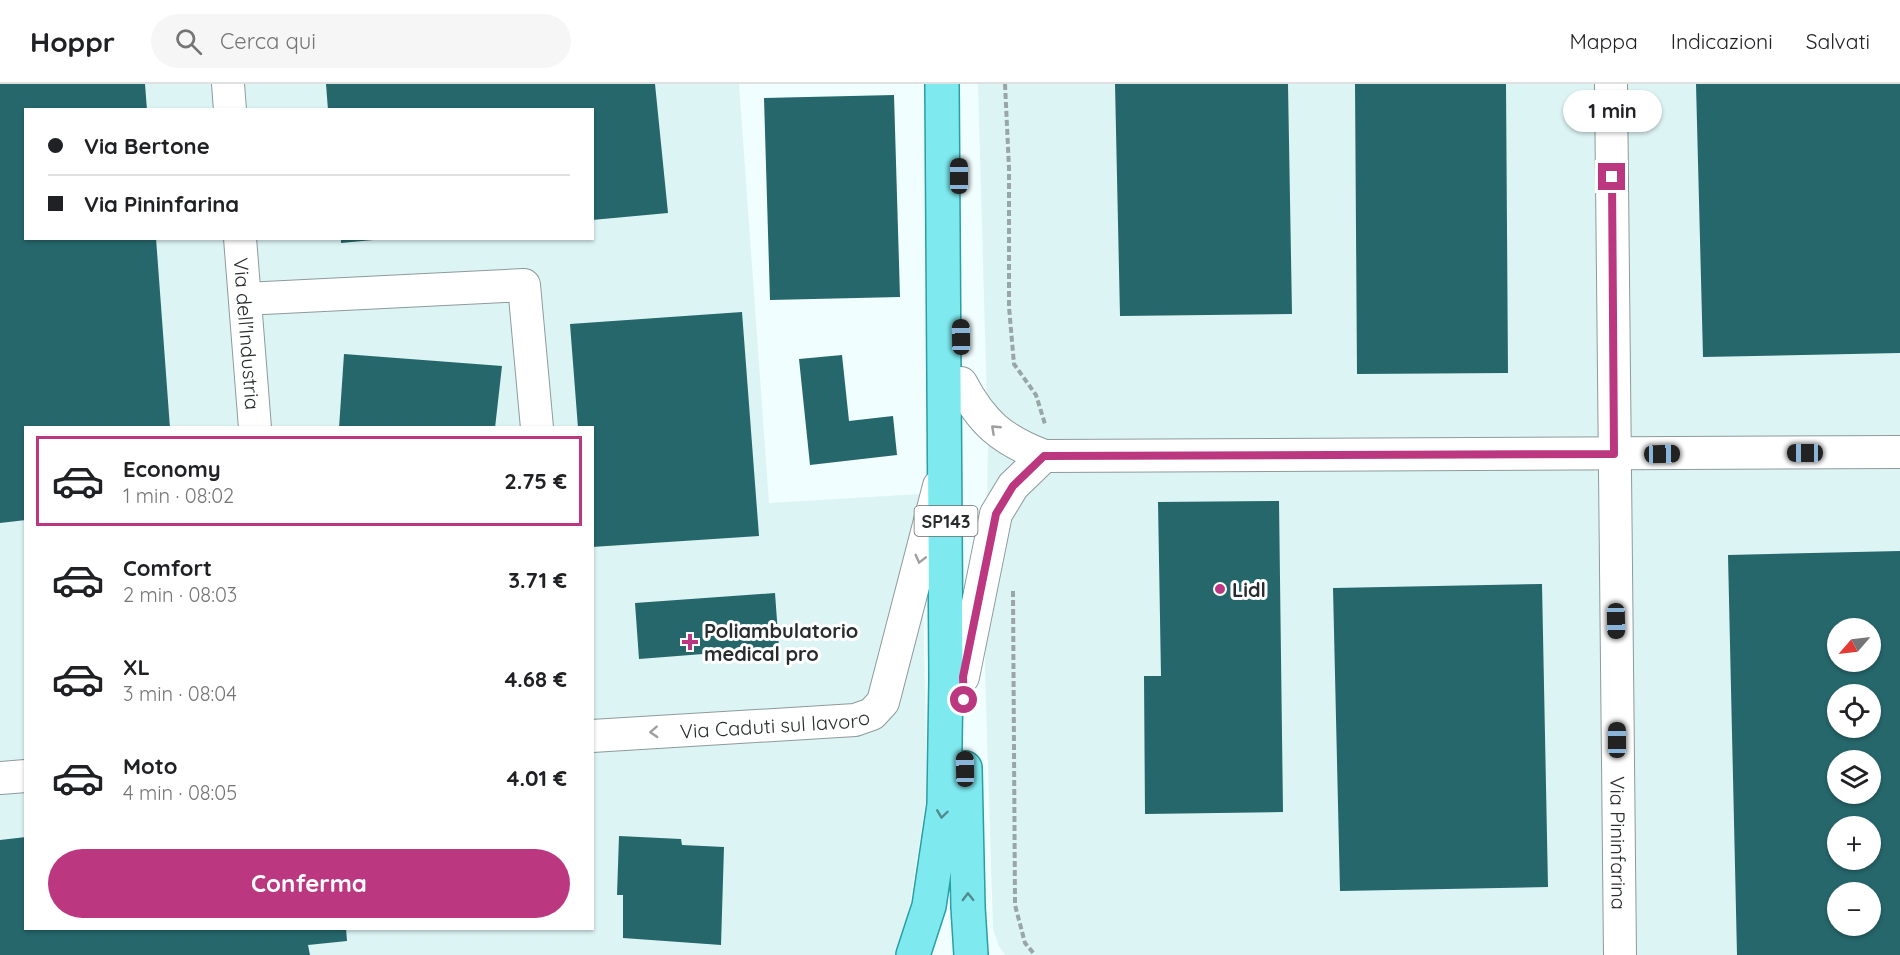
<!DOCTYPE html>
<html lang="it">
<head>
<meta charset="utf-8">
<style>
  :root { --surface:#fff; --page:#f6f6f6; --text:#202124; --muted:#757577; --line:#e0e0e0; --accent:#bb3880 }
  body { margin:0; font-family:Quicksand,sans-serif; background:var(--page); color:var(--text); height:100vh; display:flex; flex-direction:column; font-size:22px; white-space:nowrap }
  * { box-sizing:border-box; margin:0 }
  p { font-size:20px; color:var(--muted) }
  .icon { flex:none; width:33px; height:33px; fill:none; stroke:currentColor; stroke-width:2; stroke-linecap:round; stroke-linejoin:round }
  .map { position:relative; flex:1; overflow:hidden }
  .drawer { position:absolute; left:24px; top:342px; width:570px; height:504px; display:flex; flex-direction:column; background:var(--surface); border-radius:0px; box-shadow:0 2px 4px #0004 }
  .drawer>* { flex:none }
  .top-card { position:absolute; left:24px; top:24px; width:570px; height:132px; border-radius:0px; box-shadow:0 2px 4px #0004; display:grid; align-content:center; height:132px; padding:0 24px; background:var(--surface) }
  .needle { width:39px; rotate:242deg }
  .tools { position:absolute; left:1827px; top:534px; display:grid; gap:12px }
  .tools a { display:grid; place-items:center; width:54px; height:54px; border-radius:50%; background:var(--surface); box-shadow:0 2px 4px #0004; font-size:30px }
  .end { position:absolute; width:27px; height:27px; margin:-14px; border:8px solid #bb3880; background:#fff; box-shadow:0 0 0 3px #fff }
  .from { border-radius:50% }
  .bubble { position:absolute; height:42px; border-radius:21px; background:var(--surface); box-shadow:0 2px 4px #0004; font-size:20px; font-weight:700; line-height:42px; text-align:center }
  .car { position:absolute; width:18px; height:36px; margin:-18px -9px; border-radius:8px; box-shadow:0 0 4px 2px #0007; background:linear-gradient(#222 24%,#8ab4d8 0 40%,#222 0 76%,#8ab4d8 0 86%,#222 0) }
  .top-card b { display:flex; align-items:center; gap:21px; height:57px; font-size:22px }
  .top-card b+b { border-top:2px solid var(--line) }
  .top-card i { width:15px; height:15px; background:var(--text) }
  ul { padding:10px 0 0; list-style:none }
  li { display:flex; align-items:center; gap:18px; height:90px; margin:0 12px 9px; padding:0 12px; border:3px solid transparent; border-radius:0px }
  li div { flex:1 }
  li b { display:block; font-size:22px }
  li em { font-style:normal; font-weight:700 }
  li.selected { border-color:var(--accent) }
  li>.icon { width:54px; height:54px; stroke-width:1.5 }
  .action { display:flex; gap:12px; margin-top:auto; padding:12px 24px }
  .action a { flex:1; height:69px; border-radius:36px; background:var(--accent); color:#fff; font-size:24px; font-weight:700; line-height:69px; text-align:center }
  header { display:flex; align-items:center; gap:36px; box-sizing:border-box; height:84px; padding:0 30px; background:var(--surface); border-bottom:2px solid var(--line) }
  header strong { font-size:28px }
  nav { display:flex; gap:33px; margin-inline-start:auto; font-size:21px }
  .search { width:420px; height:54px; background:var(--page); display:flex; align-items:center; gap:15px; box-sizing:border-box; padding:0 21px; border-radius:33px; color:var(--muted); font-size:22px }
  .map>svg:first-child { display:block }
  .built { fill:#ddf4f5; fill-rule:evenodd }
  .building { fill:#26676b; fill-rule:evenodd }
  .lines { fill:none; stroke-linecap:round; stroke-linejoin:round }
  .minor-casing { stroke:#8d9a9a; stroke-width:34 }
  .primary-casing { stroke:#289ea5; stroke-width:36 }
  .path { stroke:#9aa5a5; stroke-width:4; stroke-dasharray:6 3; stroke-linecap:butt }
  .minor { stroke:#fff; stroke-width:32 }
  .primary { stroke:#7eeaf0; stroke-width:33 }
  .oneway { stroke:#9ea0a0 }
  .oneway2 { stroke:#528b8e }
  .route { stroke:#bb3880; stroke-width:8 }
  .poi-dot { fill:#bb3880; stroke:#fff; stroke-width:2 }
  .labels { text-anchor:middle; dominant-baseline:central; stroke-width:6; stroke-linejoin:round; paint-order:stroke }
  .shield { fill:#fff; stroke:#686b6b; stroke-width:1.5 }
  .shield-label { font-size:18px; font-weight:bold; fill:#272c2c }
  .street-label { font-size:20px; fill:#272c2c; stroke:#fff }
  .poi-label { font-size:20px; font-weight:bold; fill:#272c2c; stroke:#fff; text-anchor:start }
</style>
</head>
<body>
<header>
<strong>Hoppr</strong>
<div class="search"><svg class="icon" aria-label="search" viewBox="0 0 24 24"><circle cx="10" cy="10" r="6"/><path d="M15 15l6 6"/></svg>Cerca qui</div>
<nav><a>Mappa</a><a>Indicazioni</a><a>Salvati</a></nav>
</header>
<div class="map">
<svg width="1900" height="871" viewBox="0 0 1900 871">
  <rect width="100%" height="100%" fill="#f0feff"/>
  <!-- built -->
  <path class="built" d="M 0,0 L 739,0 L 769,419 L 921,410 L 927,708 L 904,857 L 895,871 L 0,871 ZM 26,26 L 592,26 L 592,154 L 26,154 ZM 26,344 L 592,344 L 592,844 L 26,844 Z
    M 978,0 L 1900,0 L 1900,871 L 1005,871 L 999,862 L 993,845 L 985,586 L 988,355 ZM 1838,544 L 1870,544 L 1870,578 L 1838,578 ZM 1838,610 L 1870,610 L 1870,644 L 1838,644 ZM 1838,676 L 1870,676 L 1870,710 L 1838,710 ZM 1838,742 L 1870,742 L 1870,776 L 1838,776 ZM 1838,808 L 1870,808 L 1870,842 L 1838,842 Z"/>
  <!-- building -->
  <path class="building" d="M 0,0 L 145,0 L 147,26 L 26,26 L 26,154 L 156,154 L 170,344 L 26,344 L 26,436 L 0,439 Z
    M 326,0 L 655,0 L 668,129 L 592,136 L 592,26 L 328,26 Z
    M 1115,0 L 1288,0 L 1292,230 L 1120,232 Z
    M 1355,0 L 1506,0 L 1508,289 L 1357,290 Z
    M 1696,0 L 1900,0 L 1900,269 L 1703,273 Z
    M 894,11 L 900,213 L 770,216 L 764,14 Z
    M 341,154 L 373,154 L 373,156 L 341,159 Z
    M 742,228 L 759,452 L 592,463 L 592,344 L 578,344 L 570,240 Z
    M 344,270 L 502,282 L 495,344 L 339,344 Z
    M 842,271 L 849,337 L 893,332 L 897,371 L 810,381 L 799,275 Z
    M 1279,417 L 1283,728 L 1145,730 L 1144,592 L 1161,592 L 1158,418 Z
    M 1900,467 L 1900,871 L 1737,871 L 1728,471 ZM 1838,544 L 1870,544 L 1870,578 L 1838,578 ZM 1838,610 L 1870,610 L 1870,644 L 1838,644 ZM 1838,676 L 1870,676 L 1870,710 L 1838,710 ZM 1838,742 L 1870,742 L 1870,776 L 1838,776 ZM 1838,808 L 1870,808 L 1870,842 L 1838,842 Z
    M 1542,500 L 1548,803 L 1340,807 L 1333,504 Z
    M 775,509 L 779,564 L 639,575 L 635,519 Z
    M 619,752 L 681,755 L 682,761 L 724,763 L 721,861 L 623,854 L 623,811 L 617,811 Z
    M 26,753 L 26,844 L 346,844 L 347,857 L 308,861 L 310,871 L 0,871 L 0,756 Z"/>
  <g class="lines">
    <defs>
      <g id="minor">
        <path d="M 228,0 L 230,26"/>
        <path id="s1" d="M 1611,0 L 1620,871"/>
        <path id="s2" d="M 240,154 L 255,344"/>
        <path d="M 245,215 L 524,201 L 537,344"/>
        <path d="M 961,299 C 982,339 1002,356 1044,372 L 1900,368"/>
        <path d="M 963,593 L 996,430 L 1013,402 L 1044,372"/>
        <path id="s3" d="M 592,652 L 855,636 L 872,630 L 883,618 L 939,402"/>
        <path d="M 0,694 L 26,692"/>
      </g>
      <path id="primary" d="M 965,684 L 968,823 L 971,871
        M 913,871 L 929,822 L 944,721 L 946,594 L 942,0"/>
    </defs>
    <!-- minor casing -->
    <use href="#minor" class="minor-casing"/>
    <!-- primary casing -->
    <use href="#primary" class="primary-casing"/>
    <!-- path -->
    <path class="path" d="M 1005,0 L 1009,84 L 1009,223 L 1014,280 L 1036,311 L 1045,340
      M 1013,507 L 1015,821 L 1025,859 L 1035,871"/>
    <!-- minor -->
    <use href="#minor" class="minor"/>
    <!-- primary -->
    <use href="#primary" class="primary"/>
  </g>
  <!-- one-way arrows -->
  <defs><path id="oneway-chevron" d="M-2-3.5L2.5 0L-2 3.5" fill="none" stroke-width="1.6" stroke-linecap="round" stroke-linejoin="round" transform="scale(1.5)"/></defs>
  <g class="oneway">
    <use href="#oneway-chevron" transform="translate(995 345) rotate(-137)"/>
    <use href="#oneway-chevron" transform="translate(920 475) rotate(104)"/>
    <use href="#oneway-chevron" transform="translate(654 648) rotate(177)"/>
  </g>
  <g class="oneway2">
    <use href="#oneway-chevron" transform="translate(942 730) rotate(98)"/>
    <use href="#oneway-chevron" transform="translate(968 813) rotate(-91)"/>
  </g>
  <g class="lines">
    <!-- route -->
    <path class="route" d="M 964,616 L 963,593 L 996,430 L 1013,402 L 1044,372 L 1614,370 L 1612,93"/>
  </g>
  <!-- markers -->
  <g class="poi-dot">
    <circle cx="1220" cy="505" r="6"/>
    <path d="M687 549h6v6h6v6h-6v6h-6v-6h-6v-6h6z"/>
  </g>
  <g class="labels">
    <!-- shield labels -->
    <rect class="shield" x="914.5" y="422" width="63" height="30" rx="4.5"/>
    <g class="shield-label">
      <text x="946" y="437">SP143</text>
    </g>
    <!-- street labels -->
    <g class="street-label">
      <text stroke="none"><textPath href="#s2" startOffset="96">Via dell'Industria</textPath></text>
      <text stroke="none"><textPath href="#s3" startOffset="183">Via Caduti sul lavoro</textPath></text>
      <text stroke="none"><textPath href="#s1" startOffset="759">Via Pininfarina</textPath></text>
    </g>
    <!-- poi labels -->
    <g class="poi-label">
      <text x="1232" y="505">Lidl</text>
      <text x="704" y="546">Poliambulatorio<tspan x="704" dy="23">medical pro</tspan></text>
    </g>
  </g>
</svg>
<div class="tools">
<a><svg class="needle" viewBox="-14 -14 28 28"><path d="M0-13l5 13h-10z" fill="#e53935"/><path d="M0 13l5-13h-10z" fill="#757577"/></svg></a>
<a><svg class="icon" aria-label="locate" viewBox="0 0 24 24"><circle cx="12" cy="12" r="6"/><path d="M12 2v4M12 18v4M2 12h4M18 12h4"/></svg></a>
<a><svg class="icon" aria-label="layers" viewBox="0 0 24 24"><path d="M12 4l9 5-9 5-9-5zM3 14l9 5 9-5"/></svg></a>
<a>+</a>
<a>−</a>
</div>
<i class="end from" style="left:964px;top:616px"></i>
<i class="end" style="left:1612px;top:93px"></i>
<div class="bubble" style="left:1563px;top:6px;width:99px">1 min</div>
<i class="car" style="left:959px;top:92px;rotate:0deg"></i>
<i class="car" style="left:961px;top:253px;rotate:359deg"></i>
<i class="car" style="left:1805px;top:369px;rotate:270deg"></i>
<i class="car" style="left:1662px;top:370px;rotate:89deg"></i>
<i class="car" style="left:1616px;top:537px;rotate:179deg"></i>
<i class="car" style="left:1617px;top:656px;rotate:0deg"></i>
<i class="car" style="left:965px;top:685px;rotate:359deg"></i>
<div class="top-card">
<b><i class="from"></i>Via Bertone</b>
<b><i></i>Via Pininfarina</b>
</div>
<section class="drawer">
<ul>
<li class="selected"><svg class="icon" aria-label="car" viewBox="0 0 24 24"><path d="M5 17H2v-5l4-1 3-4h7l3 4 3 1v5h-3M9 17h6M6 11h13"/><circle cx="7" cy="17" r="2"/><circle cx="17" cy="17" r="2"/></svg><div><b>Economy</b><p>1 min · 08:02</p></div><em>2.75 €</em></li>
<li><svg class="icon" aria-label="car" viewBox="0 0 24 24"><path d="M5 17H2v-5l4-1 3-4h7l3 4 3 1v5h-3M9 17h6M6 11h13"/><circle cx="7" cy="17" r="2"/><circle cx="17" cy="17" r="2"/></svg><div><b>Comfort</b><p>2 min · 08:03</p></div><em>3.71 €</em></li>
<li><svg class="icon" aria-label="car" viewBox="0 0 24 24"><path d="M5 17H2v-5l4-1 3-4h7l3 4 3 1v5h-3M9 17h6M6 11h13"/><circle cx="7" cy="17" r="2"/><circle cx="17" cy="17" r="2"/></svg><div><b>XL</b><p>3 min · 08:04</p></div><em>4.68 €</em></li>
<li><svg class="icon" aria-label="car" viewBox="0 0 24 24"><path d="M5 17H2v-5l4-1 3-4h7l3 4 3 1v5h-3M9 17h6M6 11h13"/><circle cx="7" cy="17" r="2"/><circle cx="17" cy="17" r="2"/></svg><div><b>Moto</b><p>4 min · 08:05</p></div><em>4.01 €</em></li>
</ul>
<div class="action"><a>Conferma</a></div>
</section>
</div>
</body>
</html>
